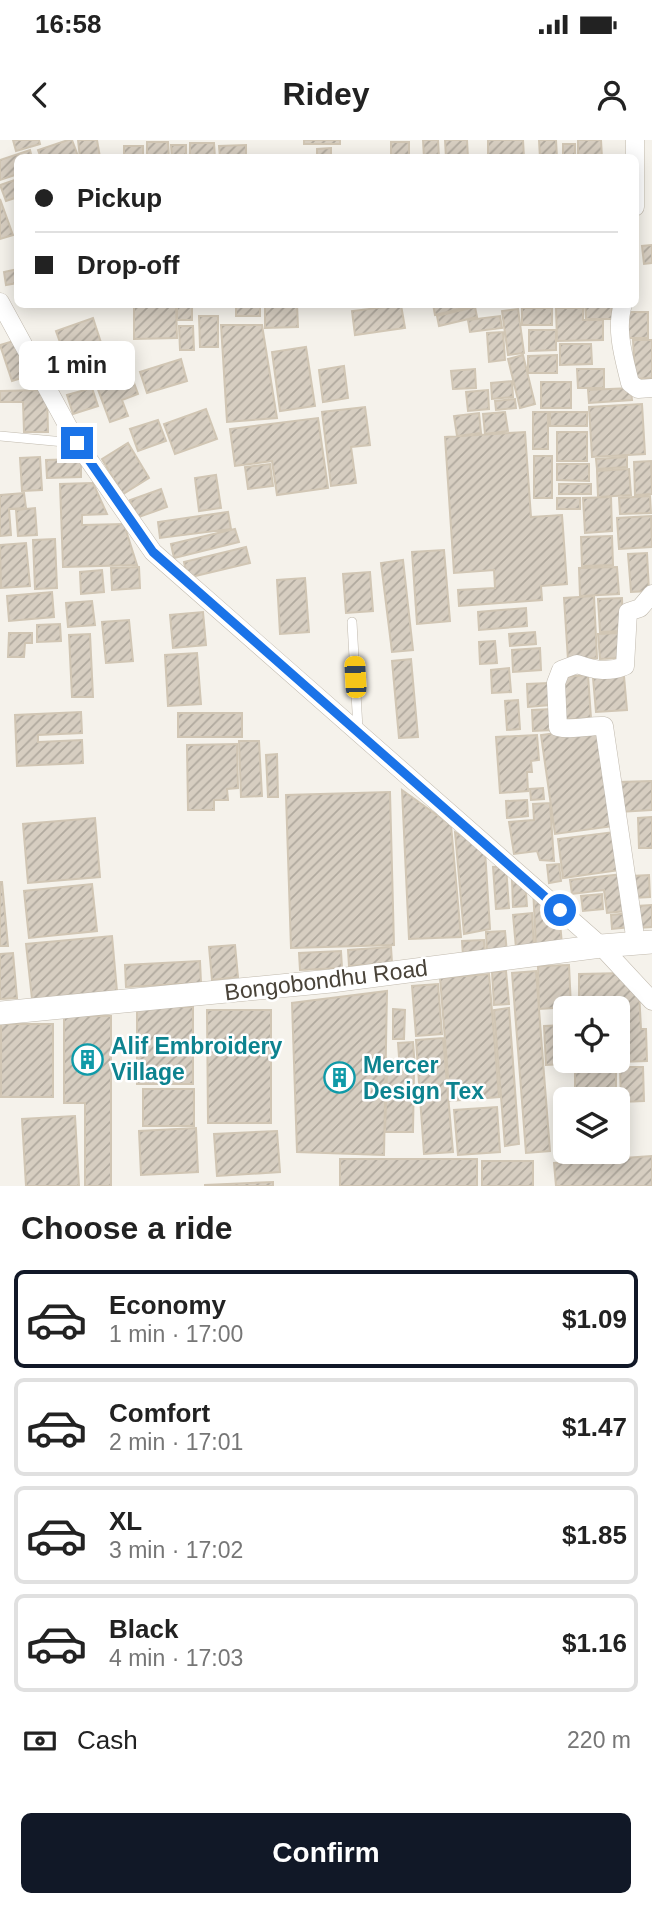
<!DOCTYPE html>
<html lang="en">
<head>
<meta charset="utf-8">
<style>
  :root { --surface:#fff; --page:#f6f6f6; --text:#222; --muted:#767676; --line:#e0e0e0; --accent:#111827 }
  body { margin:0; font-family:Arial,sans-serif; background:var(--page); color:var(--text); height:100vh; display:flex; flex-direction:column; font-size:26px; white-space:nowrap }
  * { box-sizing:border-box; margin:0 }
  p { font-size:23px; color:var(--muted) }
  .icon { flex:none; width:38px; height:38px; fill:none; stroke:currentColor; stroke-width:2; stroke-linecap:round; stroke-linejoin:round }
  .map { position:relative; height:1046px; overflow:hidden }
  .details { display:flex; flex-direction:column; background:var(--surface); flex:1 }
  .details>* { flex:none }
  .hud { position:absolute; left:14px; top:14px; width:625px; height:154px; border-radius:10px; box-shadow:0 4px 18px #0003; display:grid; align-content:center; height:154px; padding:0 21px; background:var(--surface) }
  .controls { position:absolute; left:553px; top:856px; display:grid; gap:14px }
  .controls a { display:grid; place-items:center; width:77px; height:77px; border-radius:10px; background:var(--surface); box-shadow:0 4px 18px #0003; font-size:35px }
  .end { position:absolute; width:32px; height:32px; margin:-16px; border:9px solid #1a73e8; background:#fff; box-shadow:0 0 0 4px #fff }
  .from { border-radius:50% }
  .bubble { position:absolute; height:49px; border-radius:10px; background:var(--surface); box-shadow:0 4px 18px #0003; font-size:23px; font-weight:800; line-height:49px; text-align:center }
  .car { position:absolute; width:21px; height:42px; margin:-21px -10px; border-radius:9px; box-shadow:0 0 5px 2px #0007; background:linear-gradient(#f5c518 24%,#345 0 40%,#f5c518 0 76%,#345 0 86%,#f5c518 0) }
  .hud b { display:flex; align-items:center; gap:24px; height:66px; font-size:26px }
  .hud b+b { border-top:2px solid var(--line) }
  .hud i { width:18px; height:18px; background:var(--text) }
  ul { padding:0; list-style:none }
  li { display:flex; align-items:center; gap:21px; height:98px; margin:0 14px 10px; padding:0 7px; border:4px solid var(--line); border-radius:10px }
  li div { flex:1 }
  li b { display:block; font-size:26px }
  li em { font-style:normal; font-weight:800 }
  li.selected { border-color:var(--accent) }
  li>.icon { width:63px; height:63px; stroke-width:1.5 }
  h2 { padding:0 21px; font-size:32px; line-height:84px }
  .pay { display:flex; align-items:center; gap:18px; height:77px; padding:0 21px; font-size:26px }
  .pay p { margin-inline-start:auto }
  .primary-button { display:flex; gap:14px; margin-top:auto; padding:14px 21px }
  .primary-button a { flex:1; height:80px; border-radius:10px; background:var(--accent); color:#fff; font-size:28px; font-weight:800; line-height:80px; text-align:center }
  .status { display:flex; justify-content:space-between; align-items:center; height:49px; padding:0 35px; background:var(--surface); direction:ltr }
  .status svg { height:19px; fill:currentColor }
  header { display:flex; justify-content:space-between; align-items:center; height:91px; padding:0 21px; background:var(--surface); font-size:32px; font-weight:800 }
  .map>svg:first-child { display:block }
  .building { fill:url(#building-hatch); stroke:#d1c6b4; stroke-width:2 }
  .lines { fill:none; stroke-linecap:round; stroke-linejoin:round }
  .service-casing { stroke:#c1baae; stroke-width:10 }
  .minor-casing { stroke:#c1baae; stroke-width:19 }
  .tertiary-casing { stroke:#c1baae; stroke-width:24 }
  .service { stroke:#fff; stroke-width:9 }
  .minor { stroke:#fff; stroke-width:18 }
  .tertiary { stroke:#fff; stroke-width:23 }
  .route { stroke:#1a73e8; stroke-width:9 }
  .labels { text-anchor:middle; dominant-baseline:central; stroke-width:5; stroke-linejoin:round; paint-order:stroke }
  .street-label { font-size:23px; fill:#494339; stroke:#fff }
  .culture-label { font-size:23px; font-weight:bold; fill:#0d838f; stroke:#fff; text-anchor:start }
</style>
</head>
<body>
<div class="status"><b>16:58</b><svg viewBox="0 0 49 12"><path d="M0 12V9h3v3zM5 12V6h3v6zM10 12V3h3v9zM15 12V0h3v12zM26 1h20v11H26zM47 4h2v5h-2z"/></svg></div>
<header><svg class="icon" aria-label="back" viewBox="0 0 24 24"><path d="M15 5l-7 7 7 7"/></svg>Ridey<svg class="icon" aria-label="person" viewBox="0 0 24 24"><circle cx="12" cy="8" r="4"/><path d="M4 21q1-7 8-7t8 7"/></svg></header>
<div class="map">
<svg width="652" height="1046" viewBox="0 0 652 1046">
  <defs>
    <pattern id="building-hatch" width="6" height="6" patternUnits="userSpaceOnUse" patternTransform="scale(1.75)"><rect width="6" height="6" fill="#d7cec1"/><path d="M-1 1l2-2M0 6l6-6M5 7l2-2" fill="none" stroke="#b0a99e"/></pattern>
  </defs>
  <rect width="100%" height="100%" fill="#f5f2eb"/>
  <!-- building -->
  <path class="building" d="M 13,0 L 39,0 L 40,4 L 16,11 Z
    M 68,0 L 72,0 L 78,16 L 41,18 L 38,10 Z
    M 78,0 L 97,0 L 100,17 L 80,18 Z
    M 304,0 L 340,0 L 340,4 L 304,4 Z
    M 423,0 L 438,0 L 439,18 L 424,18 Z
    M 445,0 L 467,0 L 468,18 L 446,18 Z
    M 488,0 L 523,0 L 524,18 L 488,18 Z
    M 539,0 L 556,0 L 557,18 L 540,18 Z
    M 578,0 L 601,0 L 602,18 L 578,18 Z
    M 147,2 L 168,2 L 169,18 L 147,18 Z
    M 391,2 L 409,2 L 409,17 L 391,18 Z
    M 190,3 L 214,3 L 215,18 L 190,18 Z
    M 563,4 L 575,4 L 575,18 L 563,18 Z
    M 171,5 L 186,5 L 186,18 L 172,18 Z
    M 246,5 L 246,17 L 220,18 L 219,6 Z
    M 124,6 L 143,6 L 143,18 L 124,18 Z
    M 331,8 L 331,18 L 317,18 L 317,9 Z
    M 30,10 L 32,18 L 18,18 L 18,34 L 0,40 L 0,20 Z
    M 18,39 L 18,57 L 6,61 L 0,45 Z
    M 0,59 L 13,95 L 0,99 Z
    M 652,105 L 652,123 L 644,124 L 642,106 Z
    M 18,129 L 18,143 L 6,145 L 4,132 Z
    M 134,164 L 176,164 L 177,198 L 134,199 Z
    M 177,164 L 192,164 L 192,180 L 177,180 Z
    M 236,164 L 260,164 L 260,176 L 236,176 Z
    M 265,164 L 297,164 L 298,187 L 265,188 Z
    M 433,164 L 480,164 L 435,175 Z
    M 585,164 L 612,164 L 612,179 L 586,179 Z
    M 401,165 L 405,188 L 355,195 L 352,171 Z
    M 475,167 L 477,177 L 439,186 L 437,176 Z
    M 522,168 L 552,168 L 552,185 L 522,185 Z
    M 556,168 L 583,168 L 583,180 L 603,180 L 603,200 L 557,201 Z
    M 518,169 L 524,213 L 508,215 L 502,171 Z
    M 627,172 L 648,172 L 648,198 L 627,198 Z
    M 199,176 L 218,176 L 218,207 L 200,207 Z
    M 500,176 L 502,188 L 470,192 L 468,180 Z
    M 93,178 L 103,209 L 67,222 L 56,191 Z
    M 221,185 L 262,185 L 277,278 L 227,282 Z
    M 179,186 L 193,186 L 194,210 L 180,210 Z
    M 529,190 L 556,190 L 556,210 L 529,211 Z
    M 503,192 L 505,220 L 489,222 L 487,193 Z
    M 17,200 L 28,236 L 12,241 L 0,205 Z
    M 633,200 L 652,200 L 652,238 L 635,239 Z
    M 560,204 L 591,204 L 592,224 L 560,225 Z
    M 306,207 L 315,266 L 280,271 L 272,212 Z
    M 523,215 L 535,264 L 520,268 L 508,219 Z
    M 557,215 L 557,233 L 528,233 L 528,216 Z
    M 181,219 L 187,241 L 147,253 L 140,232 Z
    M 344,226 L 348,258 L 323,262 L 319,230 Z
    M 475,229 L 476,248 L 453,249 L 451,231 Z
    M 577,229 L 604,229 L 604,248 L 578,248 Z
    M 130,232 L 138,254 L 122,260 L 128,276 L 110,282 L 96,244 Z
    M 512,241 L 513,257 L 492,259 L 491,243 Z
    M 541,242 L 571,242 L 571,268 L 541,268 Z
    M 92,248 L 98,266 L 73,274 L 67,255 Z
    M 631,248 L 632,260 L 589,263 L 588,250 Z
    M 47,250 L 48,292 L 24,292 L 23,262 L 0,262 L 0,251 Z
    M 488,250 L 489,269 L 468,271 L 466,252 Z
    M 515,259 L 516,268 L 496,270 L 495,261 Z
    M 642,264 L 645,314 L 592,317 L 589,267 Z
    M 365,267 L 370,305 L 351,307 L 356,343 L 331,346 L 322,272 Z
    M 206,269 L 217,299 L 175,314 L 164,284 Z
    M 505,272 L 508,291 L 485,294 L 483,274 Z
    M 533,272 L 548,272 L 548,309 L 533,309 Z
    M 550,272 L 587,272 L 587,286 L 550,286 Z
    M 479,273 L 481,293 L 457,296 L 454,276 Z
    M 318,278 L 328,348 L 277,355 L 272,321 L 235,326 L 230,289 Z
    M 158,280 L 166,301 L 138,311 L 130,289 Z
    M 525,292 L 531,377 L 562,375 L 567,444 L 541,446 L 542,460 L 459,466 L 458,450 L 495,448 L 494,430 L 454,433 L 445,297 Z
    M 557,292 L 587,292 L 587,321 L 557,321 Z
    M 128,303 L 149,338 L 123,354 L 102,319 Z
    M 534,316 L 552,316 L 552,358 L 534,358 Z
    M 40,317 L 42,350 L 22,351 L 20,318 Z
    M 627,317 L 627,327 L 597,329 L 596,319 Z
    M 81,319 L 81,337 L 47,338 L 46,320 Z
    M 651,321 L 652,354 L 635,355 L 634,322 Z
    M 270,324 L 273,346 L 248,349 L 245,327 Z
    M 557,324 L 589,324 L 589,341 L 557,340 Z
    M 629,329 L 631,355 L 598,357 L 597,331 Z
    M 216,335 L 221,368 L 199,371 L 195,338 Z
    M 93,343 L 107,374 L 82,375 L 82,385 L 124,384 L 137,425 L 63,427 L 60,344 Z
    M 559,344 L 591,344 L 591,354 L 559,354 Z
    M 161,349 L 167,367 L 136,378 L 130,360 Z
    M 24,353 L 26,368 L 9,369 L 11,395 L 0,396 L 0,355 Z
    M 650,356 L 651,373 L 620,374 L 619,358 Z
    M 611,357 L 612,391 L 585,393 L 583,358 Z
    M 557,358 L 580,358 L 580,369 L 557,369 Z
    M 35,368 L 37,395 L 18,396 L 16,370 Z
    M 228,372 L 231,389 L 160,398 L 158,382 Z
    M 651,376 L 652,407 L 619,409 L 617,378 Z
    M 235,389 L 239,402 L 174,418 L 171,404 Z
    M 612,396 L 613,425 L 582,426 L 581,397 Z
    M 55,399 L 57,448 L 35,449 L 33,400 Z
    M 26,403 L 30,446 L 1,448 L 0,405 Z
    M 246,407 L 250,423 L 187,438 L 184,422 Z
    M 444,410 L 450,481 L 417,484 L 412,412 Z
    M 647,413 L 649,451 L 631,452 L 628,414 Z
    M 403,420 L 413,510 L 392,512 L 381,423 Z
    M 139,427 L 140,448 L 112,450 L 111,428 Z
    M 617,427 L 619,454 L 580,456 L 579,428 Z
    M 102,430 L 104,452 L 81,454 L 80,432 Z
    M 370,432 L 373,471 L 346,473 L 343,434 Z
    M 305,438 L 309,492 L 280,494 L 277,440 Z
    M 52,452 L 54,477 L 9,481 L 7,456 Z
    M 594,456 L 597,518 L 568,520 L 564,458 Z
    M 622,458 L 623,491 L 600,492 L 598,459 Z
    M 92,461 L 95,485 L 68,487 L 66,463 Z
    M 526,468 L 527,486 L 479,490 L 478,472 Z
    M 203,472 L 206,505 L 173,508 L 170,475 Z
    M 129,480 L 133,521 L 106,523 L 102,482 Z
    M 60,484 L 61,501 L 37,502 L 37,485 Z
    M 535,492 L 536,504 L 510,506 L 509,494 Z
    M 9,493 L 32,493 L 32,503 L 25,503 L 24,517 L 8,517 Z
    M 619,493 L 620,518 L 600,519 L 598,494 Z
    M 90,494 L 93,557 L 72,557 L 69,495 Z
    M 495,501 L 497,523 L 480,524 L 479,502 Z
    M 540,508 L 541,530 L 513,532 L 512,510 Z
    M 197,513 L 201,564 L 168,566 L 165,515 Z
    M 411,519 L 418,597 L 399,598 L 392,521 Z
    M 509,528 L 511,552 L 492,553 L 491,530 Z
    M 588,535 L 591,578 L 564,580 L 561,537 Z
    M 624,536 L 627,570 L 596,572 L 593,538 Z
    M 548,543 L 550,565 L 528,567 L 527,544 Z
    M 518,560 L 520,589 L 507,590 L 505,561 Z
    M 551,569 L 553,590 L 533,591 L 532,570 Z
    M 81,572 L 82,593 L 38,595 L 38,602 L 82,600 L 83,623 L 17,626 L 15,575 Z
    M 178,573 L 242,573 L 242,597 L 178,597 Z
    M 600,587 L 614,686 L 555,694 L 541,595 Z
    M 537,595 L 539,620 L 531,621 L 532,632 L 527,632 L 528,651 L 500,653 L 496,597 Z
    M 239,601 L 259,601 L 262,656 L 241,657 Z
    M 237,604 L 238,648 L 227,649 L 228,660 L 214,660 L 214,670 L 188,670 L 187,605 Z
    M 277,614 L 278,657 L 268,657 L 266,615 Z
    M 652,641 L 652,670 L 619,672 L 617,642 Z
    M 543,648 L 544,659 L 531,660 L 530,649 Z
    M 402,650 L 451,685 L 461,797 L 409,799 Z
    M 390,652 L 394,805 L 291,808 L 286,655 Z
    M 527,660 L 528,676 L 507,678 L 506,661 Z
    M 550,663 L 554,721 L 540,720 L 537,711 L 514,714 L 509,682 L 534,680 L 533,664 Z
    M 652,677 L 652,708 L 639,708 L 638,678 Z
    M 95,678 L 100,737 L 28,743 L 23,684 Z
    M 455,692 L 485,710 L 490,789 L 464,794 Z
    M 614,692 L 620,730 L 563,738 L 558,699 Z
    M 559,724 L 561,741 L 549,743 L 547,725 Z
    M 506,726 L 509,768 L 496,769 L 493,727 Z
    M 622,734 L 626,771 L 607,773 L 604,750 L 572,754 L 570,740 Z
    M 649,735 L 650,757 L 632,758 L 631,736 Z
    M 525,739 L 527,766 L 513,767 L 512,740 Z
    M 0,742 L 2,742 L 8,806 L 0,806 Z
    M 92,744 L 97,791 L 29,798 L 24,751 Z
    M 533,748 L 559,770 L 562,805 L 536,807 Z
    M 602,754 L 603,769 L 583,771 L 581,756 Z
    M 652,765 L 652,787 L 638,788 L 637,766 Z
    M 532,773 L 534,807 L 516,808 L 513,775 Z
    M 630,773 L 631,787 L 612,789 L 611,775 Z
    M 505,791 L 507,813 L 487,814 L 486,792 Z
    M 112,796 L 117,851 L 32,859 L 26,804 Z
    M 484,800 L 485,815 L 463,816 L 462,801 Z
    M 235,805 L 238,837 L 212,840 L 209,807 Z
    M 391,807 L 392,823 L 349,826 L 348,810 Z
    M 341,811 L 342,828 L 300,830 L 299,813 Z
    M 13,813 L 17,858 L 0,859 L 0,814 Z
    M 200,821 L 201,843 L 126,847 L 125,825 Z
    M 569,825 L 571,867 L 539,869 L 538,826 Z
    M 506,831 L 509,864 L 494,865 L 492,832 Z
    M 536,831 L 550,1011 L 526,1013 L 512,833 Z
    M 625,833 L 639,851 L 641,889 L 646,889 L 647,921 L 618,922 L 618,868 L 579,868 L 579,834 Z
    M 489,834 L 499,957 L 450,961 L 440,838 Z
    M 438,844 L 442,894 L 416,896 L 412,846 Z
    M 387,851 L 384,1015 L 297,1012 L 292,863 Z
    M 137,867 L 193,867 L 193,944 L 137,944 Z
    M 509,868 L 519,1004 L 505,1006 L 494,870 Z
    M 393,869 L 405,870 L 404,899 L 393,899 Z
    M 207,870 L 271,870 L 271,983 L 208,983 Z
    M 64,876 L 111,876 L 111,1046 L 85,1046 L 85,963 L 64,963 Z
    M 1,884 L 53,884 L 53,957 L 1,957 Z
    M 565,885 L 565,920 L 587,920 L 587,923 L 546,925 L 544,886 Z
    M 443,898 L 453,1012 L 424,1014 L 416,900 Z
    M 413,902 L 415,928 L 400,930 L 398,903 Z
    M 620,927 L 643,927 L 644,961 L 621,962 Z
    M 575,928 L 616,928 L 616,959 L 575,959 Z
    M 387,931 L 414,931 L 413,992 L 385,992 Z
    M 143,949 L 194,949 L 194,986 L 143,986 Z
    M 497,967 L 500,1012 L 458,1015 L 454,970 Z
    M 75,976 L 79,1046 L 26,1046 L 22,979 Z
    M 196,988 L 198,1032 L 141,1035 L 139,991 Z
    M 277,991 L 280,1032 L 217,1036 L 214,994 Z
    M 652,1016 L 652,1046 L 556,1046 L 554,1023 Z
    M 340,1019 L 477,1019 L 477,1046 L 340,1046 Z
    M 482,1021 L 533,1021 L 533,1046 L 482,1046 Z
    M 273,1042 L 273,1046 L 205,1046 L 205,1045 Z"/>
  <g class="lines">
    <defs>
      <path id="service" d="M 0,296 L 75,303
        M 352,482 L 358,589"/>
      <path id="minor" d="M 635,67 L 635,0
        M 0,162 L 77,303 L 153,412 L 601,806 L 652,861
        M 623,164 C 615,190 624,218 630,243 L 638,249 L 652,248
        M 636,803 L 604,586 C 589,585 573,591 558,587 L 556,543 L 561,530 L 577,524 C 594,530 607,533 625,526 L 628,472 L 640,468 L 652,454"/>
      <path id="tertiary" d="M 0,873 L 331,841 L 601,806 L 652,802"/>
    </defs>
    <!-- service casing -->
    <use href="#service" class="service-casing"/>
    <!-- minor casing -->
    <use href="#minor" class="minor-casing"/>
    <!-- tertiary casing -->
    <use href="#tertiary" class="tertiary-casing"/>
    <!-- service -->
    <use href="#service" class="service"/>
    <!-- minor -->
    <use href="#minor" class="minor"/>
    <!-- tertiary -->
    <use href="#tertiary" class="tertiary"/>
  </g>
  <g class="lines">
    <!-- route -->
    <path class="route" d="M 77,303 L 153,412 L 560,770"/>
  </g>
  <!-- icons -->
  <defs>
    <symbol id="building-ring" viewBox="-11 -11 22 22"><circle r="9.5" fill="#fff" stroke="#0f9aa8" stroke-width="1.5"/><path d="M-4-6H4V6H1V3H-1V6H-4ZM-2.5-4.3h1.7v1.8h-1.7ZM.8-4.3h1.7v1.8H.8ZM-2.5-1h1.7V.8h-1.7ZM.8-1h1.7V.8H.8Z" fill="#0f9aa8"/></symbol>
  </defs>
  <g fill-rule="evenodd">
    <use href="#building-ring" x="70" y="902" width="35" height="35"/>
    <use href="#building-ring" x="322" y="920" width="35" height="35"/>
  </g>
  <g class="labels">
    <!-- street labels -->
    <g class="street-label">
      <text transform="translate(326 840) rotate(-7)">Bongobondhu Road</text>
    </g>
    <!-- culture labels -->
    <g class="culture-label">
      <text x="111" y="906">Alif Embroidery<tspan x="111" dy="26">Village</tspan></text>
      <text x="363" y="925">Mercer<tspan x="363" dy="26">Design Tex</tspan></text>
    </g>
  </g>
</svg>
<div class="controls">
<a><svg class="icon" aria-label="locate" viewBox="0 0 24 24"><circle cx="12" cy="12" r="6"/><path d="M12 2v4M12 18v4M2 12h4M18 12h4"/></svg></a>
<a><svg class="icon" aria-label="layers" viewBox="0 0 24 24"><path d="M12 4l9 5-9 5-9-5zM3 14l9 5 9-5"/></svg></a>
</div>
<i class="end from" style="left:560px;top:770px"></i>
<i class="end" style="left:77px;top:303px"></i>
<div class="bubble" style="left:19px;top:201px;width:116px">1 min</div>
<i class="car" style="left:355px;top:537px;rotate:357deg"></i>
<div class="hud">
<b><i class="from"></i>Pickup</b>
<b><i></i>Drop-off</b>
</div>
</div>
<section class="details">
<h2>Choose a ride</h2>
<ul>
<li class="selected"><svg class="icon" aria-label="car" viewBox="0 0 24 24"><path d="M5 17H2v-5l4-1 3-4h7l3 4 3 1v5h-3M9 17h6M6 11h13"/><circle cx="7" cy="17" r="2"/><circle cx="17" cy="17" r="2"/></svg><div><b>Economy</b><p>1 min · 17:00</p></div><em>$1.09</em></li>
<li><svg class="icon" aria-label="car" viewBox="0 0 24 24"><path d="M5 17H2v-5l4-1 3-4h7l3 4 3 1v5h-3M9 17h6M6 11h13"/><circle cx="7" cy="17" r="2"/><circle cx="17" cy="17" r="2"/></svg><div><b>Comfort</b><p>2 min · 17:01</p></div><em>$1.47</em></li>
<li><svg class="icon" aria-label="car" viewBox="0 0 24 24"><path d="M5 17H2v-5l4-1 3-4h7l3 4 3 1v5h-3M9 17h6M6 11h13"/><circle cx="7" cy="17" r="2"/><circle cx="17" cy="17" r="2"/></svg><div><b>XL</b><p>3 min · 17:02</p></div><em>$1.85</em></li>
<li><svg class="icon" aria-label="car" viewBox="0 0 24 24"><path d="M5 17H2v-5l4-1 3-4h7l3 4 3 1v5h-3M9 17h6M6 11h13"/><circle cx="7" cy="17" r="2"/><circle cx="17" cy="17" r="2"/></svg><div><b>Black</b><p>4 min · 17:03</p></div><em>$1.16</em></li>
</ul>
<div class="pay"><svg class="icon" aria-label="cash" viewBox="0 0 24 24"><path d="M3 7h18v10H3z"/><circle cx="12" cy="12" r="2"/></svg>Cash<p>220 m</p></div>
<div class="primary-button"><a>Confirm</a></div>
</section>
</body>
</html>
